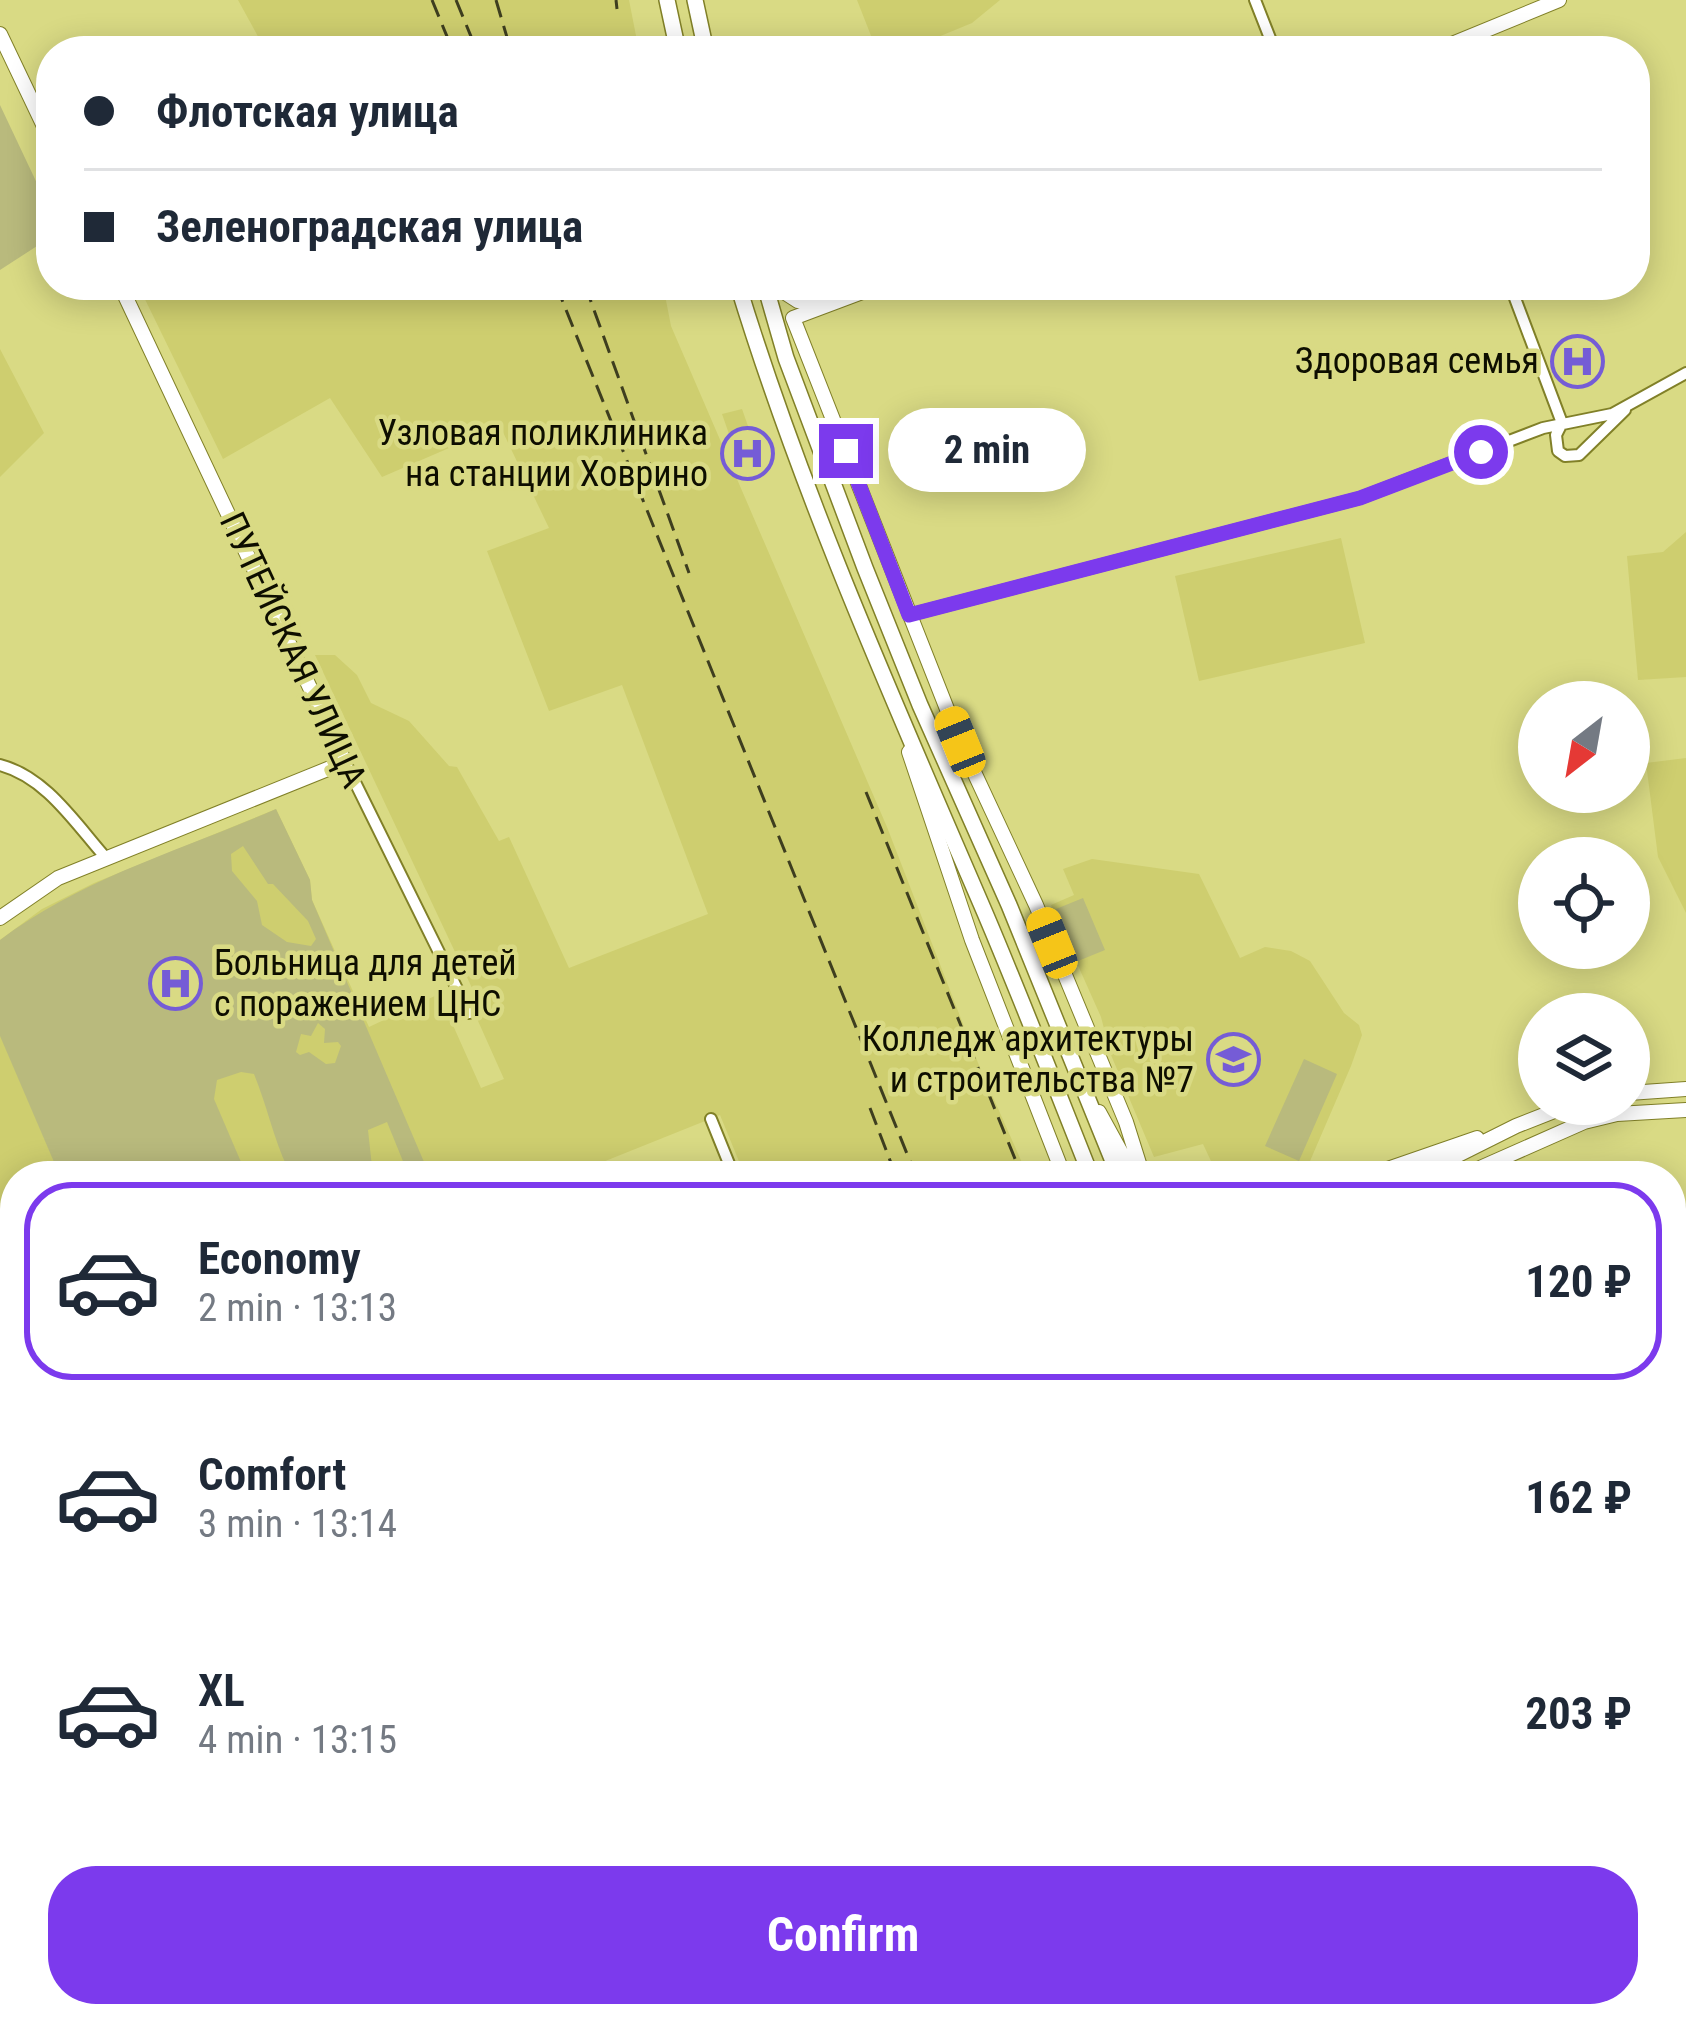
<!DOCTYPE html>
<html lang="en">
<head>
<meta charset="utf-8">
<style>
  :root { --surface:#fff; --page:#f6f6f7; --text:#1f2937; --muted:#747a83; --line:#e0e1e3; --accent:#7c3aed }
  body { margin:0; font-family:"Roboto Condensed",sans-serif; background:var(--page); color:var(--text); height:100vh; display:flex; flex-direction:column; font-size:45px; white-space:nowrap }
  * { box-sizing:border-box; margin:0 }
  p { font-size:39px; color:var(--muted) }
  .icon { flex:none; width:66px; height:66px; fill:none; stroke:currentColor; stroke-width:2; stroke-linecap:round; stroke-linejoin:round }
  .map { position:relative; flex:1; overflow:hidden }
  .drawer { position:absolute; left:0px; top:1161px; width:1686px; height:867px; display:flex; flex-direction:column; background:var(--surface); border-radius:48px 48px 0 0; box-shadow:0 6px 30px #0003 }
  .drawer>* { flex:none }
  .hud { position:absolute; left:36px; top:36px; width:1614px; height:264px; border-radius:48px; box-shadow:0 6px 30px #0003; display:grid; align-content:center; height:264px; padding:0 48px; background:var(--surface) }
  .needle { width:78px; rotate:211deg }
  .fabs { position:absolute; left:1518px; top:681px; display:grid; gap:24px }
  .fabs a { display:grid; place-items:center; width:132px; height:132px; border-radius:50%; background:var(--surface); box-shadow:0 6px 30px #0003; font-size:60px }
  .end { position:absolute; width:54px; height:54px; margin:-27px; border:15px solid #7c3aed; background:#fff; box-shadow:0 0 0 6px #fff }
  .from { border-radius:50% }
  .bubble { position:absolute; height:84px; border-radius:42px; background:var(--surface); box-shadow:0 6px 30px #0003; font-size:39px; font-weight:700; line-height:84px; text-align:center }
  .car { position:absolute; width:36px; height:72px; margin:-36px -18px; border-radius:15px; box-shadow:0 0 9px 3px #0007; background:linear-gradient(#f5c518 24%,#345 0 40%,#f5c518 0 76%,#345 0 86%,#f5c518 0) }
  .hud b { display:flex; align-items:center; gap:42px; height:114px; font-size:45px }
  .hud b+b { border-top:3px solid var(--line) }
  .hud i { width:30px; height:30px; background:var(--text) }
  ul { padding:21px 0 0; list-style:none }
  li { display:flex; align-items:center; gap:36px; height:198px; margin:0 24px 18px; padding:0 24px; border:6px solid transparent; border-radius:48px }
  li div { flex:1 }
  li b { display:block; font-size:45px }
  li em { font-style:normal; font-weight:700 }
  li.selected { border-color:var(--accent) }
  li>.icon { width:108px; height:108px; stroke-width:1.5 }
  .action { display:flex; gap:24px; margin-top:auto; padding:24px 48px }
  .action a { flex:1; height:138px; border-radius:48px; background:var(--accent); color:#fff; font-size:48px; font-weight:700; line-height:138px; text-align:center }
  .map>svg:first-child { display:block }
  .built { fill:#cece6f }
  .green { fill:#b9ba7d; fill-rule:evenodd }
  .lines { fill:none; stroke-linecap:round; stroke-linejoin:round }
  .street-casing { stroke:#818028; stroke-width:14 }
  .secondary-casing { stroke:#818028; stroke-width:16 }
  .primary-casing { stroke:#818028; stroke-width:18 }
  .street { stroke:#fff; stroke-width:10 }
  .secondary { stroke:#fff; stroke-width:14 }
  .primary { stroke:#fff; stroke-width:15 }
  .rail { stroke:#3e3e1f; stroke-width:3; stroke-dasharray:18 9; stroke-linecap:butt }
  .route { stroke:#7c3aed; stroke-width:15 }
  .labels { text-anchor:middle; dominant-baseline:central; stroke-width:9; stroke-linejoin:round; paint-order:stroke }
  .poi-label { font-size:36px; fill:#0e0e00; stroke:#d9da84; text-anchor:end }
  .street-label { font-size:36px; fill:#0e0e00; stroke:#d9da84 }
</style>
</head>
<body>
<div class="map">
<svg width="1686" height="2027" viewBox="0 0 1686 2027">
  <rect width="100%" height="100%" fill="#d9da84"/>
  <!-- built -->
  <path class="built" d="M 238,0 L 629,0 L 639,51 L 266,51 Z
    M 857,0 L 1000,0 L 972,23 L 904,51 L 877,51 Z
    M 138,285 L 663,285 L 671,326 L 887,827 L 980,1068 L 1028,1176 L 745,1176 L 720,1115 L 568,1176 L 15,1176 L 15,1459 L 0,1464 L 0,940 L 42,909 L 94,883 L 276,809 L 310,880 L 312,900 L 369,1027 L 439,994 L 481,1088 L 504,1079 L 474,1012 L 481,1007 L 315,655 L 335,655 L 357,675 L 371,703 L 409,721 L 449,766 L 457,767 L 499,841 L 509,837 L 569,968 L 708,914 L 622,685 L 549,711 L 487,551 L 549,528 L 500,426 L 382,477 L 330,398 L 223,459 Z
    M 0,349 L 44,433 L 0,477 Z
    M 742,409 L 762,466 L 743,474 L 722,414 Z
    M 1686,532 L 1686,677 L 1638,680 L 1627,556 L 1663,552 Z
    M 1341,538 L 1365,643 L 1199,681 L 1175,576 Z
    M 1686,758 L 1686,913 L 1658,857 L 1646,763 Z
    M 1092,859 L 1199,874 L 1240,958 L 1265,947 L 1291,951 L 1310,961 L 1344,1013 L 1359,1025 L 1362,1035 L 1351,1066 L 1304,1175 L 1218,1176 L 1203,1144 L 1154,1157 L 1111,1055 L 1101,1017 L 1051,905 L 1074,895 L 1063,869 Z
    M 0,1899 L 15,1899 L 15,2013 L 256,2013 L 263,2027 L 0,2027 Z"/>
  <!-- green -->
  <path class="green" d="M 0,105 L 51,213 L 51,237 L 0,270 Z
    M 276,809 L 310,880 L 312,900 L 430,1176 L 409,1176 L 387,1122 L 368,1130 L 373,1176 L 271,1176 L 287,1167 C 273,1136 267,1106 254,1074 L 241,1072 L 217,1080 L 214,1099 L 247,1176 L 60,1176 L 0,1036 L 0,940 C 82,878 182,850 276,809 ZM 243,846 L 268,884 L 273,884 L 308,921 L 316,939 L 311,946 L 287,942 L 262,925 L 257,901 L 232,871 L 231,854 ZM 318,1023 L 325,1029 L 324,1043 L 338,1042 L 341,1046 L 335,1063 L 326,1064 L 309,1052 L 300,1055 L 296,1052 L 301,1034 L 311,1036 Z
    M 1083,898 L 1105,950 L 1078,961 L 1056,909 Z
    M 1304,1059 L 1337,1074 L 1299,1161 L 1265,1146 Z
    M 1686,1205 L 1686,1883 L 1671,1889 L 1671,1212 Z"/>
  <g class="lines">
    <defs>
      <path id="street" d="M 1255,0 L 1275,51
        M 1510,285 L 1562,423
        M 1562,423 L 1556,435 L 1558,451 L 1565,456 L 1579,455 L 1625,410
        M 909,615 L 1360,498 L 1543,428 L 1612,414 L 1686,373
        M 345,762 L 469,1013
        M 0,765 C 46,777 75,823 106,858
        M 711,1119 L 734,1176
        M 1072,2013 L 1075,2027
        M 1476,2013 L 1481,2027"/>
      <path id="secondary" d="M 0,34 L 51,141
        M 1435,51 L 1559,0
        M 881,285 L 793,318 L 960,742 L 1036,905 L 1126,1122 L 1143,1176
        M 784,292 L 798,301 L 822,303
        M 909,752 L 972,940 L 1064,1176
        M 0,918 L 58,878 L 345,762 L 120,285
        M 1629,1093 L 1686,1089
        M 1099,1112 L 1134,1176
        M 1367,1176 L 1477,1138
        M 1416,1176 L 1516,1126 L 1572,1104
        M 1462,1176 L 1584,1122 L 1617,1114 L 1686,1110
        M 0,1768 L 15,1767
        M 0,1790 L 15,1789
        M 435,2013 L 441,2027
        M 1486,2013 L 1492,2027
        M 819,2027 L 849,2013"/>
      <path id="primary" d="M 667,0 L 678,51
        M 695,0 L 706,51
        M 738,285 C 804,501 896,706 985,913 C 1022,1000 1056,1088 1091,1176
        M 765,285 L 786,358 L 865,568 L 920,705 L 1009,905 L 1119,1176
        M 1430,2013 L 1435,2027
        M 1461,2013 L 1467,2027"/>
    </defs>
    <!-- street casing -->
    <use href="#street" class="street-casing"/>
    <!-- secondary casing -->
    <use href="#secondary" class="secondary-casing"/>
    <!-- primary casing -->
    <use href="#primary" class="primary-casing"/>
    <!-- street -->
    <use href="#street" class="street"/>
    <!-- secondary -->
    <use href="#secondary" class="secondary"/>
    <!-- primary -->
    <use href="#primary" class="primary"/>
    <!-- rail -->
    <path class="rail" d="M 432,0 L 453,51
      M 456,0 L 477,51
      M 496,0 L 511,51
      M 616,0 L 617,9
      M 556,285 L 916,1176
      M 585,285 L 689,573
      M 866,792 L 1022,1176
      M 870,1108 L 896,1176
      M 1137,2013 L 1140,2027
      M 1230,2013 L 1235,2027
      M 1249,2013 L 1255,2027"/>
  </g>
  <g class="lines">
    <!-- route -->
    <path class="route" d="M 846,451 L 909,615 L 1360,498 L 1481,452"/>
  </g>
  <!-- icons -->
  <defs>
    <symbol id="hospital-ring" viewBox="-11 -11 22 22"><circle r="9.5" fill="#d9da84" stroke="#755cd6" stroke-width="1.5"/><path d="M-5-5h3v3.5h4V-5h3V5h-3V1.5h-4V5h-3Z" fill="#755cd6"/></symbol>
    <symbol id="university-ring" viewBox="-11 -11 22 22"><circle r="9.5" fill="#d9da84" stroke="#755cd6" stroke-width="1.5"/><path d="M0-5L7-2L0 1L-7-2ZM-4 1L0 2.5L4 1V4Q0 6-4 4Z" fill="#755cd6"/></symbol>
  </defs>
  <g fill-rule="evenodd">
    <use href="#hospital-ring" x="1548" y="332" width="59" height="59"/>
    <use href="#hospital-ring" x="718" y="424" width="59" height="59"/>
    <use href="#hospital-ring" x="146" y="954" width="59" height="59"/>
    <use href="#university-ring" x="1204" y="1030" width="59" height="59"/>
  </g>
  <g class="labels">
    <!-- poi labels -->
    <g class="poi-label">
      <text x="1539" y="361">Здоровая семья</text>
      <text x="708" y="433">Узловая поликлиника<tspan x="708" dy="41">на станции Ховрино</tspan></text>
      <text x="214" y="963" text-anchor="start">Больница для детей<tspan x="214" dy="41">с поражением ЦНС</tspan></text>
      <text x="1194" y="1039">Колледж архитектуры<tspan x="1194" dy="41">и строительства №7</tspan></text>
    </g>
    <!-- street labels -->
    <g class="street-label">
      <text transform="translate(293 650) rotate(65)">ПУТЕЙСКАЯ УЛИЦА</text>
    </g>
  </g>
</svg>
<div class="fabs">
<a><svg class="needle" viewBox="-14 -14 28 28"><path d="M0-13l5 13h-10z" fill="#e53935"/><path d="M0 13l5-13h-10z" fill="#747a83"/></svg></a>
<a><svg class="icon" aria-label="locate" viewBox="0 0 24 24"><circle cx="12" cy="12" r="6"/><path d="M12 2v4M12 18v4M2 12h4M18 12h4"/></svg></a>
<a><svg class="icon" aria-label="layers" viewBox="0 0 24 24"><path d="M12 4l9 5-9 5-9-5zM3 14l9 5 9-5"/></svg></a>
</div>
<i class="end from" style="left:1481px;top:452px"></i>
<i class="end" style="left:846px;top:451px"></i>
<div class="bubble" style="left:888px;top:408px;width:198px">2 min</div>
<i class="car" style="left:960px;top:742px;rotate:338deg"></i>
<i class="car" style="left:1052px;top:943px;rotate:338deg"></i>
<div class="hud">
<b><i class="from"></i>Флотская улица</b>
<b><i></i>Зеленоградская улица</b>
</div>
<section class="drawer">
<ul>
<li class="selected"><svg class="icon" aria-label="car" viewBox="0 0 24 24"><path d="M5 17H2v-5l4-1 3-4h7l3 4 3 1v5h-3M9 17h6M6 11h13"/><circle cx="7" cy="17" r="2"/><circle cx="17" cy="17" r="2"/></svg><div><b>Economy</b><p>2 min · 13:13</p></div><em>120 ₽</em></li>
<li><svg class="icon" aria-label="car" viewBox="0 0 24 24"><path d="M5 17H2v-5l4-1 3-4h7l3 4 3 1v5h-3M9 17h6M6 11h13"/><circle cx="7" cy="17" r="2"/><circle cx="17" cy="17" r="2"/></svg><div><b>Comfort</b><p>3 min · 13:14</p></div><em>162 ₽</em></li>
<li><svg class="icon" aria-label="car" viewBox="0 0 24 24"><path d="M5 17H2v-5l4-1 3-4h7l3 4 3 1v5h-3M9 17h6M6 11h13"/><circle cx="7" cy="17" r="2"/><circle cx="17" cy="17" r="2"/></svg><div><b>XL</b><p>4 min · 13:15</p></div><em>203 ₽</em></li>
</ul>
<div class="action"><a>Confirm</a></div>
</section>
</div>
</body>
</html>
